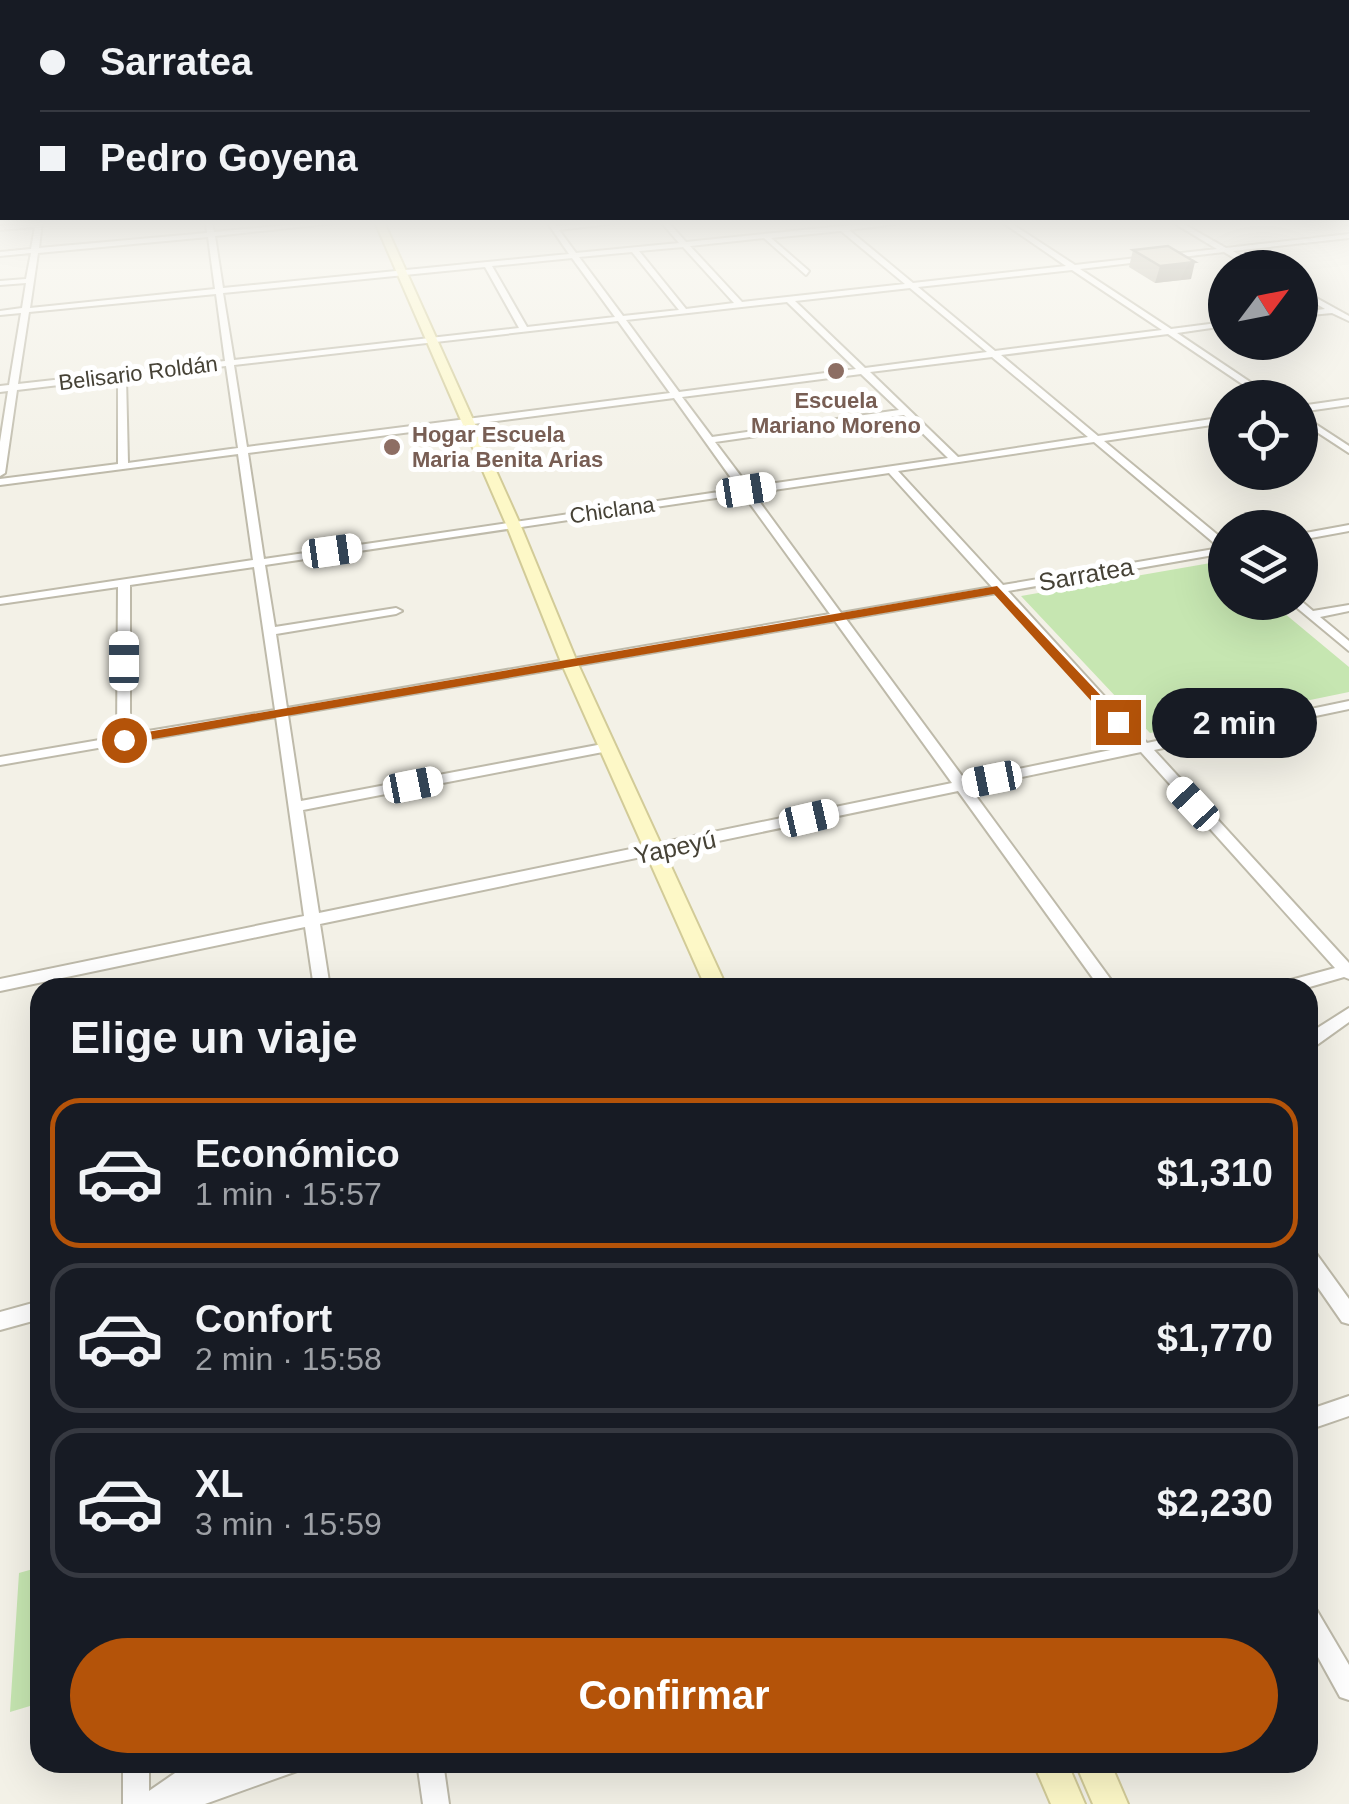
<!DOCTYPE html>
<html lang="es">
<head>
<meta charset="utf-8">
<style>
  :root { --surface:#171b24; --page:#20242c; --text:#f1f3f6; --muted:#9ea1a6; --line:#363941; --accent:#b45309 }
  body { margin:0; font-family:Arial,sans-serif; background:var(--page); color:var(--text); height:100vh; display:flex; flex-direction:column; font-size:38px; white-space:nowrap }
  * { box-sizing:border-box; margin:0 }
  p { font-size:32px; color:var(--muted) }
  .icon { flex:none; width:55px; height:55px; fill:none; stroke:currentColor; stroke-width:2; stroke-linecap:round; stroke-linejoin:round }
  .map { position:relative; flex:1; overflow:hidden }
  .drawer { position:absolute; left:30px; top:978px; width:1288px; height:795px; display:flex; flex-direction:column; background:var(--surface); border-radius:30px; box-shadow:0 10px 40px #0002 }
  .drawer>* { flex:none }
  .hud { position:absolute; left:0px; top:0px; width:1350px; height:220px; box-shadow:0 10px 40px #0002; display:grid; align-content:center; height:220px; padding:0 40px; background:var(--surface) }
  .needle { width:65px; rotate:58deg }
  .buttons { position:absolute; left:1208px; top:250px; display:grid; gap:20px }
  .buttons a { display:grid; place-items:center; width:110px; height:110px; border-radius:50%; background:var(--surface); box-shadow:0 10px 40px #0002; font-size:50px }
  .end { position:absolute; width:45px; height:45px; margin:-22px; border:12px solid #b45309; background:#fff; box-shadow:0 0 0 5px #fff }
  .from { border-radius:50% }
  .bubble { position:absolute; height:70px; border-radius:35px; background:var(--surface); box-shadow:0 10px 40px #0002; font-size:32px; font-weight:800; line-height:70px; text-align:center }
  .car { position:absolute; width:30px; height:60px; margin:-30px -15px; border-radius:12px; box-shadow:0 0 8px 2px #0007; background:linear-gradient(#fff 24%,#345 0 40%,#fff 0 76%,#345 0 86%,#fff 0) }
  .hud b { display:flex; align-items:center; gap:35px; height:95px; font-size:38px }
  .hud b+b { border-top:2px solid var(--line) }
  .hud i { width:25px; height:25px; background:var(--text) }
  ul { padding:0; list-style:none }
  li { display:flex; align-items:center; gap:30px; height:150px; margin:0 20px 15px; padding:0 20px; border:5px solid var(--line); border-radius:30px }
  li div { flex:1 }
  li b { display:block; font-size:38px }
  li em { font-style:normal; font-weight:800 }
  li.active { border-color:var(--accent) }
  li>.icon { width:90px; height:90px; stroke-width:1.5 }
  h2 { padding:0 40px; font-size:45px; line-height:120px }
  .action { display:flex; gap:20px; margin-top:auto; padding:20px 40px }
  .action a { flex:1; height:115px; border-radius:60px; background:var(--accent); color:#fff; font-size:40px; font-weight:800; line-height:115px; text-align:center }
  .map>svg:first-child { display:block }
  .green { fill:#c6e6b1 }
  .lines { fill:none; stroke-linecap:round; stroke-linejoin:round }
  .street-casing { stroke:#bebaaa; stroke-width:4 }
  .secondary-casing { stroke:#d2cb98; stroke-width:4 }
  .street { fill:#fff; fill-rule:evenodd }
  .secondary { fill:#fdf8c7; fill-rule:evenodd }
  .wall { fill:#b6b1a3 }
  .shaded-wall { fill:#949084 }
  .building { fill:#d4cebd; stroke:#949084; stroke-width:2.5 }
  .route { fill:#b45309 }
  .education-dot { fill:#8d6e63; stroke:#fff; stroke-width:4 }
  .labels { text-anchor:middle; dominant-baseline:central; stroke-width:10; stroke-linejoin:round; paint-order:stroke }
  .far-street-label { font-size:22px; fill:#464236; stroke:#fff }
  .far-education-label { font-size:22px; font-weight:bold; fill:#785e54; stroke:#fff }
  .street-label { font-size:25px; fill:#464236; stroke:#fff }
</style>
</head>
<body>
<div class="map">
<svg width="1349" height="1804" viewBox="0 0 1349 1804">
  <rect width="100%" height="100%" fill="#f3f1e7"/>
  <!-- green -->
  <path class="green" d="M 1222,561 L 1225,602 L 1272,603 L 1349,667 L 1349,692 L 1150,733 L 1021,596 Z
    M 40,1567 L 40,1703 L 10,1712 L 19,1573 Z"/>
  <g class="lines">
    <defs>
      <path id="street" d="M 42,222 L 39,248 L 207,233 L 206,222 L 212,222 L 214,232 L 321,222 L 345,222 L 215,236 L 223,288 L 569,254 L 547,222 L 553,222 L 556,226 L 625,222 L 559,230 L 576,253 L 679,243 L 661,222 L 668,222 L 686,242 L 842,226 L 910,222 L 849,230 L 913,283 L 1066,266 L 1002,222 L 1009,222 L 1075,265 L 1217,249 L 1172,222 L 1180,222 L 1226,248 L 1349,234 L 1349,238 L 1233,251 L 1260,268 L 1251,268 L 1224,252 L 1080,269 L 1171,329 L 1225,322 L 1225,326 L 1177,333 L 1274,398 L 1263,398 L 1168,334 L 1001,355 L 1098,436 L 1225,417 L 1225,423 L 1104,441 L 1225,541 L 1225,553 L 1008,591 L 1147,743 L 1349,701 L 1349,709 L 1154,750 L 1349,963 L 1349,979 L 1344,977 L 1306,988 L 1274,988 L 1276,984 L 1335,968 L 1141,752 L 970,788 L 1117,988 L 1100,988 L 958,791 L 320,924 L 330,988 L 314,988 L 305,927 L 0,991 L 0,979 L 304,916 L 276,717 L 0,765 L 0,757 L 117,737 L 118,587 L 0,604 L 0,598 L 253,560 L 238,454 L 0,485 L 0,479 L 118,464 L 118,378 L 17,390 L 5,473 L 0,476 L 0,442 L 8,391 L 0,392 L 0,386 L 9,385 L 21,313 L 0,315 L 0,311 L 22,308 L 26,283 L 0,285 L 0,281 L 26,279 L 31,253 L 0,256 L 0,252 L 31,249 L 35,227 L 0,230 L 0,226 ZM 841,231 L 905,284 L 742,302 L 690,246 L 764,238 L 806,275 L 809,271 L 771,238 ZM 208,237 L 215,289 L 30,308 L 38,253 ZM 683,247 L 734,303 L 686,309 L 639,251 ZM 632,252 L 679,310 L 623,316 L 579,257 ZM 572,258 L 615,317 L 527,327 L 492,266 ZM 485,267 L 519,328 L 234,360 L 223,293 ZM 1072,270 L 1162,330 L 995,351 L 918,287 ZM 910,288 L 987,352 L 865,368 L 795,301 ZM 216,294 L 225,361 L 18,384 L 29,312 ZM 787,302 L 856,369 L 679,392 L 626,320 ZM 618,321 L 670,393 L 247,447 L 234,365 ZM 992,357 L 1088,437 L 958,457 L 870,372 ZM 226,366 L 238,448 L 128,463 L 126,377 ZM 861,374 L 899,410 L 712,437 L 682,397 ZM 674,398 L 739,489 L 264,559 L 248,453 ZM 904,415 L 948,458 L 749,487 L 715,442 ZM 1094,442 L 1220,548 L 1003,585 L 898,471 ZM 889,473 L 992,587 L 841,613 L 753,493 ZM 743,494 L 830,614 L 287,708 L 276,634 L 396,614 L 402,611 L 396,608 L 275,627 L 265,565 ZM 254,567 L 275,710 L 130,734 L 130,585 ZM 997,593 L 1135,745 L 965,780 L 846,619 ZM 835,621 L 952,783 L 319,913 L 303,810 L 608,751 L 615,747 L 608,743 L 301,801 L 288,715 Z
        M 1343,222 L 1349,222 L 1349,225 L 1344,223 Z
        M 1300,289 L 1349,316 L 1349,321 L 1332,313 L 1300,316 L 1300,312 L 1325,309 L 1300,294 Z
        M 1349,399 L 1349,405 L 1300,412 L 1300,406 Z
        M 1300,414 L 1349,446 L 1349,453 L 1300,421 Z
        M 1349,525 L 1349,531 L 1300,540 L 1300,534 Z
        M 1300,600 L 1313,611 L 1349,605 L 1349,611 L 1320,617 L 1349,641 L 1349,651 L 1290,602 L 1300,602 Z
        M 1349,1008 L 1349,1022 L 1314,1047 L 1308,1048 L 1308,1034 Z
        M 1308,1249 L 1315,1252 L 1349,1299 L 1349,1324 L 1342,1322 L 1308,1273 Z
        M 40,1301 L 40,1319 L 0,1330 L 0,1312 Z
        M 1349,1396 L 1349,1416 L 1308,1430 L 1308,1410 Z
        M 1308,1605 L 1316,1609 L 1349,1665 L 1349,1700 L 1340,1697 L 1308,1639 Z
        M 123,1762 L 149,1762 L 149,1791 L 191,1762 L 226,1762 L 220,1773 L 250,1762 L 300,1762 L 297,1771 L 205,1804 L 123,1804 Z
        M 417,1762 L 443,1762 L 449,1804 L 423,1804 Z"/>
      <path id="secondary" d="M 375,222 L 384,222 L 520,524 L 577,662 L 727,988 L 706,988 L 561,662 L 506,524 Z
        M 1033,1762 L 1067,1762 L 1085,1804 L 1051,1804 Z
        M 1075,1762 L 1110,1762 L 1128,1804 L 1093,1804 Z"/>
    </defs>
    <!-- street casing -->
    <use href="#street" class="street-casing"/>
    <!-- secondary casing -->
    <use href="#secondary" class="secondary-casing"/>
    <!-- street -->
    <use href="#street" class="street"/>
    <!-- secondary -->
    <use href="#secondary" class="secondary"/>
  </g>
  <!-- wall -->
  <path class="wall" d="M 1133,250 L 1191,279 L 1155,283 L 1129,267 Z"/>
  <!-- shaded-wall -->
  <path class="shaded-wall" d="M 1195,262 L 1191,279 L 1155,283 L 1160,266 Z"/>
  <!-- building -->
  <path class="building" d="M 1168,246 L 1195,262 L 1160,266 L 1133,250 Z"/>
  <!-- sky -->
  <linearGradient id="sky" x2="0" y2="1"><stop stop-color="#8dbbea"/><stop offset="0.47" stop-color="#faf9f4"/><stop offset="1" stop-color="#faf9f4" stop-opacity="0"/></linearGradient>
  <rect width="1349" height="474" fill="url(#sky)"/>
  <!-- route -->
  <path class="route" d="M 997,586 L 1123,719 L 1123,725 L 1113,725 L 994,594 L 124,744 L 117,740 L 124,736 Z"/>
  <!-- markers -->
  <g class="education-dot">
    <circle cx="836" cy="371" r="10"/>
    <circle cx="392" cy="447" r="10"/>
  </g>
  <g class="labels">
    <!-- far-street labels -->
    <g class="far-street-label">
      <text transform="translate(138 373) rotate(-7)">Belisario Roldán</text>
      <text transform="translate(612 510) rotate(-8)">Chiclana</text>
    </g>
    <!-- far-education labels -->
    <g class="far-education-label">
      <text x="836" y="400">Escuela<tspan x="836" dy="25">Mariano Moreno</tspan></text>
      <text x="412" y="434" text-anchor="start">Hogar Escuela<tspan x="412" dy="25">Maria Benita Arias</tspan></text>
    </g>
    <!-- street labels -->
    <g class="street-label">
      <text transform="translate(1086 574) rotate(-10)">Sarratea</text>
      <text transform="translate(675 847) rotate(-12)">Yapeyú</text>
    </g>
  </g>
</svg>
<div class="buttons">
<a><svg class="needle" viewBox="-14 -14 28 28"><path d="M0-13l5 13h-10z" fill="#e53935"/><path d="M0 13l5-13h-10z" fill="#9ea1a6"/></svg></a>
<a><svg class="icon" aria-label="locate" viewBox="0 0 24 24"><circle cx="12" cy="12" r="6"/><path d="M12 2v4M12 18v4M2 12h4M18 12h4"/></svg></a>
<a><svg class="icon" aria-label="layers" viewBox="0 0 24 24"><path d="M12 4l9 5-9 5-9-5zM3 14l9 5 9-5"/></svg></a>
</div>
<i class="end from" style="left:124px;top:740px"></i>
<i class="end" style="left:1118px;top:722px"></i>
<div class="bubble" style="left:1152px;top:688px;width:165px">2 min</div>
<i class="car" style="left:746px;top:490px;rotate:81deg"></i>
<i class="car" style="left:332px;top:551px;rotate:82deg"></i>
<i class="car" style="left:124px;top:661px;rotate:0deg"></i>
<i class="car" style="left:992px;top:779px;rotate:259deg"></i>
<i class="car" style="left:413px;top:785px;rotate:79deg"></i>
<i class="car" style="left:1193px;top:804px;rotate:317deg"></i>
<i class="car" style="left:809px;top:818px;rotate:77deg"></i>
<div class="hud">
<b><i class="from"></i>Sarratea</b>
<b><i></i>Pedro Goyena</b>
</div>
<section class="drawer">
<h2>Elige un viaje</h2>
<ul>
<li class="active"><svg class="icon" aria-label="car" viewBox="0 0 24 24"><path d="M5 17H2v-5l4-1 3-4h7l3 4 3 1v5h-3M9 17h6M6 11h13"/><circle cx="7" cy="17" r="2"/><circle cx="17" cy="17" r="2"/></svg><div><b>Económico</b><p>1 min · 15:57</p></div><em>$1,310</em></li>
<li><svg class="icon" aria-label="car" viewBox="0 0 24 24"><path d="M5 17H2v-5l4-1 3-4h7l3 4 3 1v5h-3M9 17h6M6 11h13"/><circle cx="7" cy="17" r="2"/><circle cx="17" cy="17" r="2"/></svg><div><b>Confort</b><p>2 min · 15:58</p></div><em>$1,770</em></li>
<li><svg class="icon" aria-label="car" viewBox="0 0 24 24"><path d="M5 17H2v-5l4-1 3-4h7l3 4 3 1v5h-3M9 17h6M6 11h13"/><circle cx="7" cy="17" r="2"/><circle cx="17" cy="17" r="2"/></svg><div><b>XL</b><p>3 min · 15:59</p></div><em>$2,230</em></li>
</ul>
<div class="action"><a>Confirmar</a></div>
</section>
</div>
</body>
</html>
